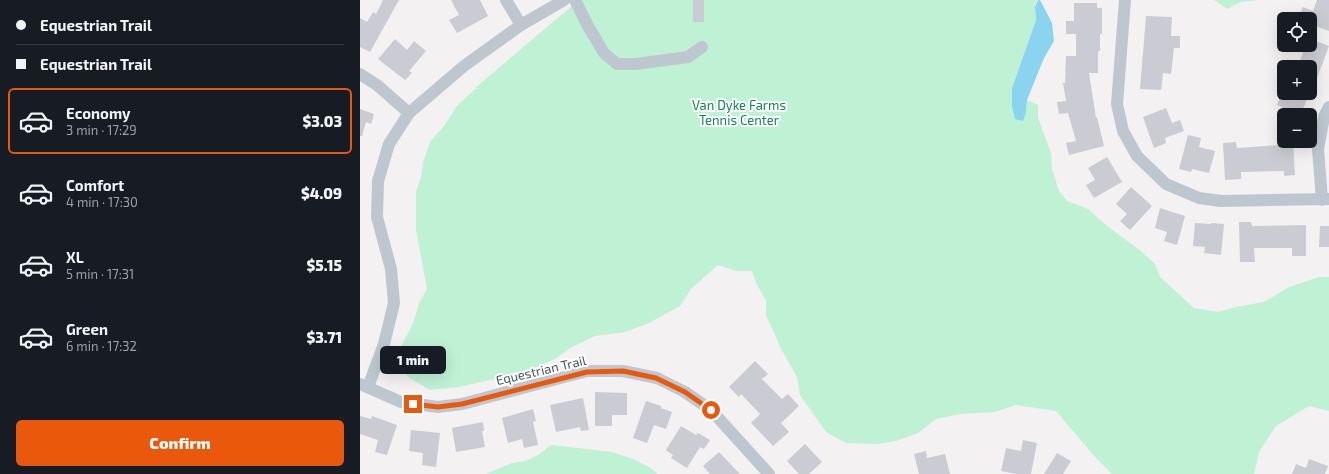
<!DOCTYPE html>
<html lang="en">
<head>
<meta charset="utf-8">
<style>
  :root { --surface:#171b24; --page:#242831; --text:#f1f3f6; --muted:#9ea1a6; --line:#363941; --accent:#ea580c }
  body { margin:0; font-family:"Exo 2",sans-serif; background:var(--page); color:var(--text); height:100vh; display:flex; flex-direction:column; font-size:15px; white-space:nowrap }
  * { box-sizing:border-box; margin:0 }
  p { font-size:13px; color:var(--muted) }
  .icon { flex:none; width:22px; height:22px; fill:none; stroke:currentColor; stroke-width:2; stroke-linecap:round; stroke-linejoin:round }
  .map { position:relative; flex:1; overflow:hidden }
  .details { display:flex; flex-direction:column; background:var(--surface); width:360px }
  .details>* { flex:none }
  .hud { display:grid; align-content:center; height:88px; padding:0 16px; background:var(--surface) }
  .buttons { position:absolute; left:917px; top:12px; display:grid; gap:8px }
  .buttons a { display:grid; place-items:center; width:40px; height:40px; border-radius:6px; background:var(--surface); box-shadow:0 4px 16px #0002; font-size:20px }
  .end { position:absolute; width:18px; height:18px; margin:-9px; border:5px solid #ea580c; background:#fff; box-shadow:0 0 0 2px #fff }
  .from { border-radius:50% }
  .bubble { position:absolute; height:28px; border-radius:6px; background:var(--surface); box-shadow:0 4px 16px #0002; font-size:13px; font-weight:800; line-height:28px; text-align:center }
  .hud b { display:flex; align-items:center; gap:14px; height:38px; font-size:15px }
  .hud b+b { border-top:1px solid var(--line) }
  .hud i { width:10px; height:10px; background:var(--text) }
  ul { padding:0; list-style:none }
  li { display:flex; align-items:center; gap:12px; height:66px; margin:0 8px 6px; padding:0 8px; border:2px solid transparent; border-radius:6px }
  li div { flex:1 }
  li b { display:block; font-size:15px }
  li em { font-style:normal; font-weight:800 }
  li.current { border-color:var(--accent) }
  li>.icon { width:36px; height:36px; stroke-width:1.5 }
  .primary-button { display:flex; gap:8px; margin-top:auto; padding:8px 16px }
  .primary-button a { flex:1; height:46px; border-radius:6px; background:var(--accent); color:#fff; font-size:16px; font-weight:800; line-height:46px; text-align:center }
  main { display:flex; flex:1; min-height:0 }
  .map>svg:first-child { display:block }
  .green { fill:#bff1d5 }
  .water { fill:#8ad4f0 }
  .building { fill:#cbccd3 }
  .lines { fill:none; stroke-linecap:round; stroke-linejoin:round }
  .minor { stroke:#bec7d0; stroke-width:12 }
  .route { stroke:#ea580c; stroke-width:5 }
  .labels { text-anchor:middle; dominant-baseline:central; stroke-width:4; stroke-linejoin:round; paint-order:stroke }
  .park-label { font-size:13px; fill:#148553; stroke:#fff }
  .street-label { font-size:13px; fill:#48535f; stroke:#fff }
</style>
</head>
<body>
<main>
<section class="details">
<div class="hud">
<b><i class="from"></i>Equestrian Trail</b>
<b><i></i>Equestrian Trail</b>
</div>
<ul>
<li class="current"><svg class="icon" aria-label="car" viewBox="0 0 24 24"><path d="M5 17H2v-5l4-1 3-4h7l3 4 3 1v5h-3M9 17h6M6 11h13"/><circle cx="7" cy="17" r="2"/><circle cx="17" cy="17" r="2"/></svg><div><b>Economy</b><p>3 min · 17:29</p></div><em>$3.03</em></li>
<li><svg class="icon" aria-label="car" viewBox="0 0 24 24"><path d="M5 17H2v-5l4-1 3-4h7l3 4 3 1v5h-3M9 17h6M6 11h13"/><circle cx="7" cy="17" r="2"/><circle cx="17" cy="17" r="2"/></svg><div><b>Comfort</b><p>4 min · 17:30</p></div><em>$4.09</em></li>
<li><svg class="icon" aria-label="car" viewBox="0 0 24 24"><path d="M5 17H2v-5l4-1 3-4h7l3 4 3 1v5h-3M9 17h6M6 11h13"/><circle cx="7" cy="17" r="2"/><circle cx="17" cy="17" r="2"/></svg><div><b>XL</b><p>5 min · 17:31</p></div><em>$5.15</em></li>
<li><svg class="icon" aria-label="car" viewBox="0 0 24 24"><path d="M5 17H2v-5l4-1 3-4h7l3 4 3 1v5h-3M9 17h6M6 11h13"/><circle cx="7" cy="17" r="2"/><circle cx="17" cy="17" r="2"/></svg><div><b>Green</b><p>6 min · 17:32</p></div><em>$3.71</em></li>
</ul>
<div class="primary-button"><a>Confirm</a></div>
</section>
<div class="map">
<svg width="969" height="474" viewBox="0 0 969 474">
  <rect width="100%" height="100%" fill="#f3f1f1"/>
  <!-- green -->
  <path class="green" d="M 219,0 L 677,0 L 675,7 L 676,20 L 652,88 L 666,112 L 667,100 L 678,105 L 678,118 L 691,153 L 692,169 L 699,191 L 707,201 L 728,209 L 747,226 L 781,251 L 795,264 L 800,277 L 834,308 L 858,312 L 876,307 L 904,302 L 929,287 L 959,277 L 969,277 L 969,411 L 949,406 L 916,426 L 899,452 L 894,474 L 752,474 L 736,458 L 696,411 L 656,405 L 635,412 L 600,414 L 576,419 L 558,433 L 536,441 L 518,444 L 486,443 L 466,432 L 440,395 L 437,377 L 420,347 L 414,332 L 406,316 L 406,300 L 397,285 L 392,271 L 376,271 L 358,265 L 331,289 L 320,306 L 289,323 L 265,332 L 235,336 L 212,347 L 195,359 L 161,374 L 125,381 L 99,387 L 70,390 L 50,378 L 41,370 L 40,349 L 54,321 L 59,303 L 67,289 L 56,230 L 56,192 L 61,177 L 63,163 L 70,142 L 84,126 L 97,106 L 115,89 L 121,88 L 115,88 Z
    M 854,0 L 898,0 L 881,2 L 867,9 Z
    M 191,445 L 252,452 L 273,459 L 291,468 L 298,474 L 126,474 L 152,463 L 165,461 L 178,455 Z"/>
  <!-- water -->
  <path class="water" d="M 678,0 L 680,0 L 692,23 L 694,41 L 684,58 L 667,100 L 666,112 L 663,121 L 655,119 L 652,106 L 652,88 L 676,20 L 675,7 Z"/>
  <!-- building -->
  <path class="building" d="M 23,0 L 39,0 L 10,52 L 0,47 L 0,18 L 7,22 L 13,12 L 16,14 Z
    M 91,0 L 120,0 L 128,16 L 97,33 L 89,20 L 99,15 Z
    M 333,0 L 344,0 L 344,22 L 333,22 Z
    M 957,0 L 969,0 L 969,31 L 950,24 L 950,19 L 938,19 L 943,7 L 953,11 Z
    M 714,3 L 737,3 L 737,8 L 742,8 L 742,34 L 740,34 L 740,51 L 738,51 L 738,73 L 729,73 L 736,118 L 737,117 L 744,146 L 709,155 L 706,143 L 716,141 L 708,113 L 699,114 L 697,102 L 706,101 L 703,83 L 705,83 L 706,56 L 716,56 L 716,34 L 706,34 L 706,21 L 714,21 Z
    M 786,16 L 812,17 L 811,36 L 820,36 L 820,48 L 814,48 L 811,74 L 803,73 L 801,90 L 780,89 Z
    M 35,39 L 47,50 L 54,41 L 66,51 L 49,71 L 52,73 L 45,80 L 18,59 Z
    M 950,39 L 969,46 L 957,78 L 956,77 L 950,92 L 950,67 L 938,67 L 943,52 L 926,46 L 950,45 Z
    M 922,93 L 950,93 L 940,115 L 917,105 Z
    M 806,108 L 812,123 L 820,120 L 824,131 L 805,138 L 806,143 L 794,148 L 783,117 Z
    M 0,109 L 14,114 L 11,124 L 6,122 L 2,136 L 0,136 Z
    M 828,135 L 841,138 L 839,147 L 855,151 L 849,173 L 832,169 L 831,172 L 819,169 Z
    M 920,141 L 933,141 L 935,175 L 924,176 L 924,171 L 881,172 L 881,179 L 865,180 L 863,143 L 876,142 L 877,148 L 920,145 Z
    M 747,157 L 762,182 L 734,198 L 726,185 L 735,180 L 728,168 Z
    M 771,187 L 792,206 L 770,230 L 760,221 L 767,214 L 756,204 Z
    M 800,208 L 825,216 L 817,245 L 804,241 L 807,232 L 795,228 Z
    M 879,222 L 891,222 L 892,226 L 946,225 L 946,256 L 932,256 L 932,248 L 894,248 L 895,262 L 880,262 Z
    M 835,223 L 851,224 L 851,223 L 864,224 L 861,255 L 844,253 L 845,247 L 833,246 Z
    M 960,226 L 969,226 L 969,247 L 959,247 Z
    M 395,361 L 408,374 L 402,379 L 422,399 L 428,394 L 439,406 L 421,423 L 429,432 L 413,446 L 391,423 L 400,414 L 381,394 L 379,397 L 369,387 Z
    M 235,392 L 267,393 L 267,415 L 252,415 L 252,426 L 235,426 Z
    M 223,398 L 229,430 L 221,431 L 220,427 L 196,432 L 190,405 Z
    M 286,401 L 301,406 L 301,408 L 312,412 L 306,429 L 294,425 L 287,443 L 273,438 Z
    M 173,409 L 176,421 L 173,422 L 178,445 L 164,448 L 162,439 L 148,443 L 142,418 Z
    M 0,416 L 11,419 L 12,416 L 37,425 L 27,455 L 15,452 L 18,440 L 0,434 Z
    M 123,422 L 124,431 L 122,431 L 125,447 L 96,452 L 92,428 Z
    M 321,426 L 336,435 L 338,433 L 350,440 L 344,449 L 340,447 L 327,468 L 311,458 L 313,455 L 306,450 Z
    M 51,430 L 80,433 L 76,467 L 62,465 L 63,453 L 49,451 Z
    M 663,440 L 677,443 L 671,474 L 656,474 L 641,471 L 646,448 L 661,451 Z
    M 445,444 L 462,462 L 449,474 L 439,474 L 427,461 Z
    M 566,451 L 567,458 L 585,454 L 590,474 L 559,474 L 554,454 Z
    M 359,452 L 380,474 L 350,474 L 343,466 Z
    M 697,453 L 711,461 L 703,474 L 684,474 Z
    M 949,459 L 968,466 L 965,474 L 932,474 L 936,464 L 946,468 Z"/>
  <g class="lines">
    <!-- minor -->
    <path class="minor" d="M 146,0 L 161,25
      M 215,0 L 228,26 L 244,53 L 257,64 L 276,64 L 328,57 L 342,47
      M 765,0 L 757,104 L 763,131 L 777,156 L 806,184 L 839,198 L 861,201 L 969,199
      M 0,74 L 17,85 L 49,113
      M 962,200 L 958,149 L 964,117 L 969,107
      M 0,384 L 41,402 L 78,407 L 102,404 L 227,371 L 263,371 L 297,378 L 325,392 L 351,410 L 409,474
      M 8,387 L 24,344 L 34,303 L 31,269 L 17,217 L 18,181 L 29,144 L 49,113 L 104,66 L 161,25 L 204,0"/>
  </g>
  <g class="lines">
    <!-- route -->
    <path class="route" d="M 53,404 L 78,407 L 102,404 L 227,372 L 263,371 L 296,378 L 325,392 L 351,410"/>
  </g>
  <g class="labels">
    <!-- park labels -->
    <g class="park-label">
      <text x="379" y="105">Van Dyke Farms<tspan x="379" dy="15">Tennis Center</tspan></text>
    </g>
    <!-- street labels -->
    <g class="street-label">
      <text transform="translate(181 370) rotate(-13)">Equestrian Trail</text>
    </g>
  </g>
</svg>
<div class="buttons">
<a><svg class="icon" aria-label="locate" viewBox="0 0 24 24"><circle cx="12" cy="12" r="6"/><path d="M12 2v4M12 18v4M2 12h4M18 12h4"/></svg></a>
<a>+</a>
<a>−</a>
</div>
<i class="end from" style="left:351px;top:410px"></i>
<i class="end" style="left:53px;top:404px"></i>
<div class="bubble" style="left:20px;top:346px;width:66px">1 min</div>
</div>
</main>
</body>
</html>
